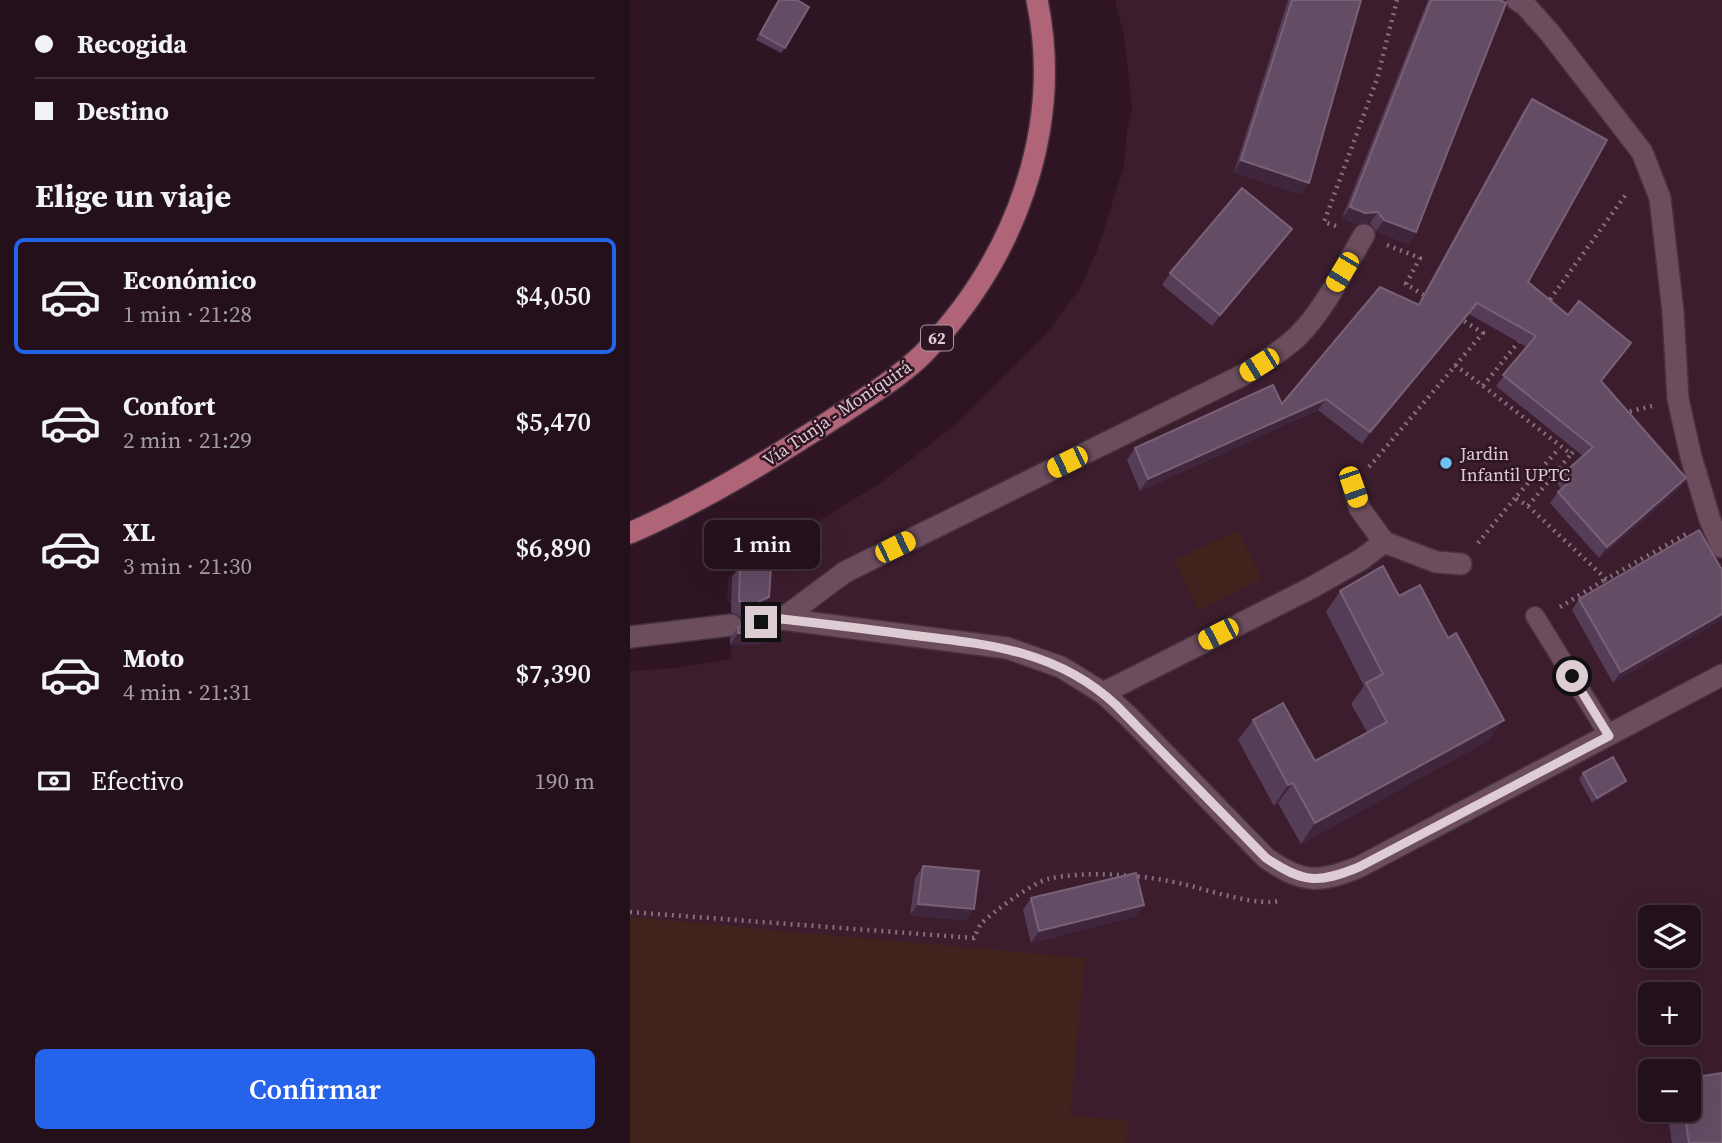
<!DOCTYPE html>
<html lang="es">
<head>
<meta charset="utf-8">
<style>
  :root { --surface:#23101a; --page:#2f1e27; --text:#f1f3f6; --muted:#a39da2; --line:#403039; --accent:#2563eb }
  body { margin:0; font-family:"Source Serif 4",serif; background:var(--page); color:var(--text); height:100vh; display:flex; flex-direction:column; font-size:26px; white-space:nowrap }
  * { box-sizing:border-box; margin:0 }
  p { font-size:23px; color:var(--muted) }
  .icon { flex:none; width:38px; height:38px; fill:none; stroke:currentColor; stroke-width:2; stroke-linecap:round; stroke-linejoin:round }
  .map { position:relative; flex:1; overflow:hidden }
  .panel { display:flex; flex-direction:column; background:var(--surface); width:630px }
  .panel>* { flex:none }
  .top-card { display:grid; align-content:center; height:154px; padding:0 35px; background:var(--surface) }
  .buttons { position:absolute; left:1008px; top:905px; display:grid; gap:14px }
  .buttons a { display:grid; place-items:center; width:63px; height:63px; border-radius:10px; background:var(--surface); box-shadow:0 7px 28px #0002,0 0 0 2px var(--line); font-size:35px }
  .end { position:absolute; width:32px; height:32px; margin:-16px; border:9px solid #deccd5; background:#111; box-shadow:0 0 0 4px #111 }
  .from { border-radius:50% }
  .bubble { position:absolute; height:49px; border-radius:10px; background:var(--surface); box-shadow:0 7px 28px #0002,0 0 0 2px var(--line); font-size:23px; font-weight:600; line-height:49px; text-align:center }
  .car { position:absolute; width:21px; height:42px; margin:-21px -10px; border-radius:9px; box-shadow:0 0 5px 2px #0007; background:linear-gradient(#f5c518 24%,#345 0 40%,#f5c518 0 76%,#345 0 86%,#f5c518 0) }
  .top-card b { display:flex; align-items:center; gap:24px; height:66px; font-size:26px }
  .top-card b+b { border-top:2px solid var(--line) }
  .top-card i { width:18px; height:18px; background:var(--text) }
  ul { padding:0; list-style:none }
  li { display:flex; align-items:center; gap:21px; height:116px; margin:0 14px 10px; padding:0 21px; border:4px solid transparent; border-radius:10px }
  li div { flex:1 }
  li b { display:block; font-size:26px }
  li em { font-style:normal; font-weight:600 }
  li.current { border-color:var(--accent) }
  li>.icon { width:63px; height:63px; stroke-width:1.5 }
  h2 { padding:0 35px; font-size:32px; line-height:84px }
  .pay { display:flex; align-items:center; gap:18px; height:77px; padding:0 35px; font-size:26px }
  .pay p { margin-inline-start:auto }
  .cta { display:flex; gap:14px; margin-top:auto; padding:14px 35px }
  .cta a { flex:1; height:80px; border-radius:10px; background:var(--accent); color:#fff; font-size:28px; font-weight:600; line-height:80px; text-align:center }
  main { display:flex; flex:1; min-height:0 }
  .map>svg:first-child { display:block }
  .built { fill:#3c1d2e; fill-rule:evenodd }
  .green { fill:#41221d }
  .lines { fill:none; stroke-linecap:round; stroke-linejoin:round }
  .lane-casing { stroke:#46323d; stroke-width:21 }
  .street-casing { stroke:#46323d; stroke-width:24 }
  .primary-casing { stroke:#46323d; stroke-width:24 }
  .path { stroke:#856f7a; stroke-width:4.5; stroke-dasharray:2 5; stroke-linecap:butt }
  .lane { stroke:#6c4d5d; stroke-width:18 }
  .street { stroke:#6c4d5d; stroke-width:21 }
  .primary { stroke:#b06478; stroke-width:21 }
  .wall { fill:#563d57 }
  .shaded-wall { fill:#40263d }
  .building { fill:#654c65; stroke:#786076; stroke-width:2 }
  .route { stroke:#deccd5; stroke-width:9 }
  .poi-dot { fill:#6dc2f3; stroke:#2f1523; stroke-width:2.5 }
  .labels { text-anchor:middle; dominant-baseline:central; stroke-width:5; stroke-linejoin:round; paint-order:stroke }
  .shield { fill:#2f1523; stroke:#aa95a0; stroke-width:2 }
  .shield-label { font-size:16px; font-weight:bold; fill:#deccd5 }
  .street-label { font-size:18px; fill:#deccd5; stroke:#2f1523 }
  .poi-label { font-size:18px; fill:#deccd5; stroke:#2f1523; text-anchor:start }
</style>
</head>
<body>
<main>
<section class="panel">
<div class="top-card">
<b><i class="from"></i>Recogida</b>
<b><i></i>Destino</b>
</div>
<h2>Elige un viaje</h2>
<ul>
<li class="current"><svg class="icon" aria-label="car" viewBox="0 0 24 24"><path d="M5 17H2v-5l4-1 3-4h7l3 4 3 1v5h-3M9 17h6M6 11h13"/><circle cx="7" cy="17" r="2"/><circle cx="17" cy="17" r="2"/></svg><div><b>Económico</b><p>1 min · 21:28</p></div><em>$4,050</em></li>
<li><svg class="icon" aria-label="car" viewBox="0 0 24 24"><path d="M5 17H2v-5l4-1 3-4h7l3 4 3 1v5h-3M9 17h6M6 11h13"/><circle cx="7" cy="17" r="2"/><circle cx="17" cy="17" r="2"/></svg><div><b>Confort</b><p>2 min · 21:29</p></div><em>$5,470</em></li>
<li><svg class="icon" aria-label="car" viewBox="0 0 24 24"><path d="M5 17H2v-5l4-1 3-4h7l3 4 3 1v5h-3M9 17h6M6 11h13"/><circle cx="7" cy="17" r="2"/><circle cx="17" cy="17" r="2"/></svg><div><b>XL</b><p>3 min · 21:30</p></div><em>$6,890</em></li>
<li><svg class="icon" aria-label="car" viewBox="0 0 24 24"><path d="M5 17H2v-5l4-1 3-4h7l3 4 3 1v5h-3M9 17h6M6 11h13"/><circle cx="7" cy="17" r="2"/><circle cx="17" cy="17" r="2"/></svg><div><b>Moto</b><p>4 min · 21:31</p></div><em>$7,390</em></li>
</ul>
<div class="pay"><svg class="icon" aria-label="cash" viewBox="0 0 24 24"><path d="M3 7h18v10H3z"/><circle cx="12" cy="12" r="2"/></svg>Efectivo<p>190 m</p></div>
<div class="cta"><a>Confirmar</a></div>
</section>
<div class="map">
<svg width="1092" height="1143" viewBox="0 0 1092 1143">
  <rect width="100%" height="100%" fill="#2f1523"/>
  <!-- built -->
  <path class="built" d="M 485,0 L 1092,0 L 1092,1143 L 0,1143 L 0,671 L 46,668 L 101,659 L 102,603 L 97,602 L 98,577 L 252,482 L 331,420 L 416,334 L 451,287 L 469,245 L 494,166 L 497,131 L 502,106 L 494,36 ZM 1020,917 L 1059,917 L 1059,956 L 1020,956 ZM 1020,994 L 1059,994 L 1059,1032 L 1020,1032 ZM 1020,1071 L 1059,1071 L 1059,1110 L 1020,1110 Z"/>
  <!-- green -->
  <path class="green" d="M 608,530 L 632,580 L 568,610 L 544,560 Z
    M 0,917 L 455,958 L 440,1115 L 498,1121 L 496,1143 L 0,1143 Z"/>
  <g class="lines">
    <defs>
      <path id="lane" d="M 905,616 L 979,736"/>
      <path id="street" d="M 887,0 L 895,5 L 920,33 L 1012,152 L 1030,198 L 1043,312 L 1048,399 L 1061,457 L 1080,520 L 1092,547
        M 754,542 L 806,562 L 831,564
        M 152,619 L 215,572 L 613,375 C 632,363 651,352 667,337 C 695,309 714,269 734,235
        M 131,622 L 152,619 L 377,648 L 431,667 L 473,693 L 499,717 L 636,858 C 673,884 689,883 729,867 L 1092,675
        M 0,637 L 101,625
        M 473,693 L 681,588 L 732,559 L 754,542 L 730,509 L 723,487"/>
      <path id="primary" d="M 0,533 C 71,502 138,461 203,419 C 231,401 270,377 293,354 C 384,261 434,129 407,0"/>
    </defs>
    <!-- lane casing -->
    <use href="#lane" class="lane-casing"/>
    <!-- street casing -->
    <use href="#street" class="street-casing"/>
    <!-- primary casing -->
    <use href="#primary" class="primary-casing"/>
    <!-- path -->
    <path class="path" d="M 706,226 L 694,222 L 747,79 L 767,0
      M 757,245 L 790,258 L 776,284 L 797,297
      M 916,305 L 997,193
      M 825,365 L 853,386 L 890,340
      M 853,386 L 941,454 L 948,446
      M 993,413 L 1022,406
      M 926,452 L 885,498 L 898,506 L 941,454
      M 739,467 L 853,333 L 831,319
      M 898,506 L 976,579 L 1056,534
      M 848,543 L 885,498
      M 930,607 L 976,579
      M 0,912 L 344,938 C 346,934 348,928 351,924 C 361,913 404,882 418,879 C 456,870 518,875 557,885 C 577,890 633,908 651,900"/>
    <!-- lane -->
    <use href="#lane" class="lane"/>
    <!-- street -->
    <use href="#street" class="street"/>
    <!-- primary -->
    <use href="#primary" class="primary"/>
  </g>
  <!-- wall -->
  <path class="wall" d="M 148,0 L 167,0 L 155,48 L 151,53 L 126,40 Z
    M 658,0 L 731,0 L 671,194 L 604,172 Z
    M 798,0 L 870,0 L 786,232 L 778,244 L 746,231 L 740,223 L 727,224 L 712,218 Z
    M 902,99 L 898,282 L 938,315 L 993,354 L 971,382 L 1056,478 L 1048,490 L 969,558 L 920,503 L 928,492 L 931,489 L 927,483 L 935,472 L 953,456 L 866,386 L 897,347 L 839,314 L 732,444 L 688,410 L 510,491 L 497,460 L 505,448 L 652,404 L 788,304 L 894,110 Z
    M 662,229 L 654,240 L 582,326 L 532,285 L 540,273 Z
    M 110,566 L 139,597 L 131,609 L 126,612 L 130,645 L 100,645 L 100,638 L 108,627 L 114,624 L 111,617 L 101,612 L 102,577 Z
    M 1092,570 L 983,683 L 942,610 L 949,599 Z
    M 710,591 L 769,596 L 859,740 L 671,844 L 648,803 L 644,806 L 608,740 L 623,720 L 685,761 L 737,732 L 721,704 L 734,686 L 696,612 Z
    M 953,773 L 992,786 L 962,803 L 949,779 Z
    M 293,866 L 344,909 L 336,920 L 280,915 L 285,878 Z
    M 401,898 L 506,916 L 401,943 L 393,910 Z
    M 1037,1110 L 1059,1110 L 1092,1143 L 1042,1143 Z"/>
  <!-- shaded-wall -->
  <path class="shaded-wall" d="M 611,160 L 679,183 L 671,194 L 604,172 Z
    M 720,207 L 748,212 L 740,223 L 727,224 L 712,218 Z
    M 754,220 L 786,232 L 778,244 L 746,231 Z
    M 662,229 L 654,240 L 582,326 L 590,315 Z
    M 847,303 L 839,314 L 732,444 L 740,432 Z
    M 696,399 L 688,410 L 510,491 L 518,479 Z
    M 1056,478 L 1048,490 L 969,558 L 977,547 Z
    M 139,597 L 131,609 L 122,612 L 130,601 Z
    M 1092,614 L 1092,620 L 983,683 L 991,672 Z
    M 108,633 L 138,634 L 130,645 L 100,645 Z
    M 874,720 L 859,740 L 671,844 L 685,823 Z
    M 996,781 L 992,786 L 962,803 L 967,798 Z
    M 663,783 L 648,803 L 644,806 L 658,785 Z
    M 288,904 L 344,909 L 336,920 L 280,915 Z
    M 514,905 L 506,916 L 401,943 L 409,931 Z"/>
  <!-- building -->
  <path class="building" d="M 149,0 L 167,0 L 179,7 L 155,48 L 130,34 Z
    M 662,0 L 731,0 L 679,183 L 611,160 Z
    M 801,0 L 870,0 L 876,3 L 786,232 L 754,220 L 748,212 L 735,213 L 720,207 Z
    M 902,99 L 977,140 L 898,282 L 938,315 L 949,301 L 1001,343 L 971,381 L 1056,478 L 977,547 L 928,492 L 942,480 L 935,472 L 963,447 L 873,375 L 906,336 L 847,303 L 740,432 L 696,399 L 518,479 L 505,448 L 643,385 L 652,404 L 750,287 L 789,305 Z
    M 612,188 L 662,229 L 590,315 L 540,273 Z
    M 1069,530 L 1092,570 L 1092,614 L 991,672 L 949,599 Z
    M 110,566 L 141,567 L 139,597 L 130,601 L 126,612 L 129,619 L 138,623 L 138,634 L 108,633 L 108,627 L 117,624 L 122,613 L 119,605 L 109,601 Z
    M 753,566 L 769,596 L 790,585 L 818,638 L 826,633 L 874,720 L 685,823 L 663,783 L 658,785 L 623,720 L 653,703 L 685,761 L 757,722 L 736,683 L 753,674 L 710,591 Z
    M 983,757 L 996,781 L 967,798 L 953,773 Z
    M 293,866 L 349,871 L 344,909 L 288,904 Z
    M 506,873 L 514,905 L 409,931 L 401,898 Z
    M 1092,1073 L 1092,1143 L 1059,1143 L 1054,1110 L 1059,1110 L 1059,1078 Z"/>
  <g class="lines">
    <!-- route -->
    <path class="route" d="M 131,622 L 152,619 C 195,624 238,629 281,635 C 357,644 427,650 486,705 L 636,858 C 673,883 688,884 729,867 L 979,736 L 942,676"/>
  </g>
  <!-- markers -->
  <circle class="poi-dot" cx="816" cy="463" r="7"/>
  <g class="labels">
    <!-- shield labels -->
    <rect class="shield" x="291" y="325.5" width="32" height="25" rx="5"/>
    <g class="shield-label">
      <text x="307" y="338">62</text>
    </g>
    <!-- street labels -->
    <g class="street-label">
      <text transform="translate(207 413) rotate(-34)">Vía Tunja - Moniquirá</text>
    </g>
    <!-- poi labels -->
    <g class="poi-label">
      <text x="830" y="453">Jardin<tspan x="830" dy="21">Infantil UPTC</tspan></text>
    </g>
  </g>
</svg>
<div class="buttons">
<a><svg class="icon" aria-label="layers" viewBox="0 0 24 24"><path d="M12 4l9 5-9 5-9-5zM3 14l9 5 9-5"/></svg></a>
<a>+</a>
<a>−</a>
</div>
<i class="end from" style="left:942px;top:676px"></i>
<i class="end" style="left:131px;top:622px"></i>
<div class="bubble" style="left:74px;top:520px;width:116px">1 min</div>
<i class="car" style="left:712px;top:272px;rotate:211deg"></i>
<i class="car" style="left:629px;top:365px;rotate:238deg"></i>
<i class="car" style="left:437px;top:462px;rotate:244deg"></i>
<i class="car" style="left:723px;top:487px;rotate:161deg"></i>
<i class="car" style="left:265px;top:547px;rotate:64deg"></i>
<i class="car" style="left:588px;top:634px;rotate:243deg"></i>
</div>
</main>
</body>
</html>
